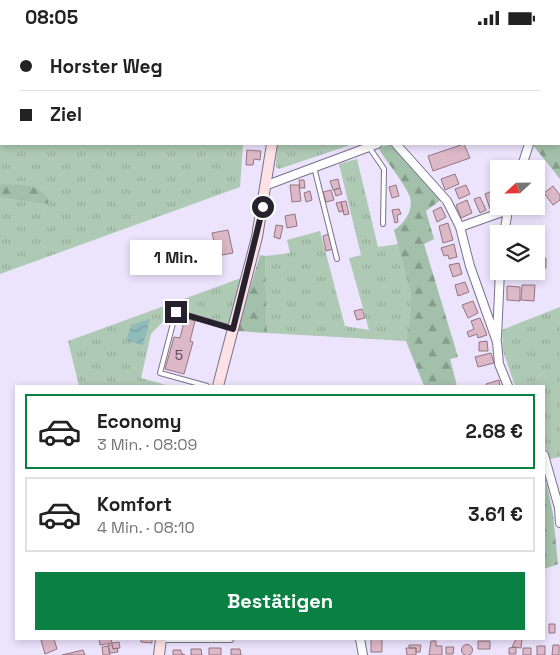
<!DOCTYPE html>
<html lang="de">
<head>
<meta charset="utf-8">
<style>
  :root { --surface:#fff; --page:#f6f6f6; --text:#222; --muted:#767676; --line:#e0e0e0; --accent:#0b8043 }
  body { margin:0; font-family:"Space Grotesk",sans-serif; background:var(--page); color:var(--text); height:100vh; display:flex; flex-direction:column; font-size:19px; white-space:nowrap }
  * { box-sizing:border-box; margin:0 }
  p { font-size:16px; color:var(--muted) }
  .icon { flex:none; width:28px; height:28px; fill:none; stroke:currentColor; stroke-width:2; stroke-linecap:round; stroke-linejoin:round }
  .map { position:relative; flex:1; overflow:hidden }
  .drawer { position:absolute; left:15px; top:350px; width:530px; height:255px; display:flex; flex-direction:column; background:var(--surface); border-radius:0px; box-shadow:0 2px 8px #0003 }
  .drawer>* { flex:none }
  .hud { position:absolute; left:0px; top:0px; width:560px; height:110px; box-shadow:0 2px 8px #0003; display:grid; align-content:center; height:110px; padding:0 20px; background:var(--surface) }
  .needle { width:32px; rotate:248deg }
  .tools { position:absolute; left:490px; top:125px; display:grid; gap:10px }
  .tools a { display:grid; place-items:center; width:55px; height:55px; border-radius:0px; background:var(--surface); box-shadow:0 2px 8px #0003; font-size:25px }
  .end { position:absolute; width:22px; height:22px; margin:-11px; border:6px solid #26222d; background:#fff; box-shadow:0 0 0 2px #fff }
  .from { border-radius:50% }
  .bubble { position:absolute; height:35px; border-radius:0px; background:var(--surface); box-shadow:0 2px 8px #0003; font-size:16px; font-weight:600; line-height:35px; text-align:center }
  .hud b { display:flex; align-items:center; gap:18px; height:48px; font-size:19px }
  .hud b+b { border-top:1px solid var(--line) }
  .hud i { width:12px; height:12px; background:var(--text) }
  ul { padding:9px 0 0; list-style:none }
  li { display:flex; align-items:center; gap:15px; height:75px; margin:0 10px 8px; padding:0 10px; border:2px solid var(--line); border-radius:0px }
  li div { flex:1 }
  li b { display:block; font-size:19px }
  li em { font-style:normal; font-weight:600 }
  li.current { border-color:var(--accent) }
  li>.icon { width:45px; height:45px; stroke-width:1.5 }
  .primary-button { display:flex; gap:10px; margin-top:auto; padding:10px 20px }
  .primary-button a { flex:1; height:58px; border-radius:0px; background:var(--accent); color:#fff; font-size:20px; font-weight:600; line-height:58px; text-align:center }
  .status { display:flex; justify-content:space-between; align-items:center; height:35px; padding:0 25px; background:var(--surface); direction:ltr }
  .status svg { height:14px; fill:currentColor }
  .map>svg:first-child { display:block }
  .grass { fill:url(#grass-tufts) }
  .forest { fill:url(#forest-firs) }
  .water { fill:url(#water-waves) }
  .building { fill:#ddb8c7; stroke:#947481 }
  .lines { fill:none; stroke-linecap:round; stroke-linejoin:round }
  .lane-casing { stroke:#7b718d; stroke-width:6 }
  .street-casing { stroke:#7b718d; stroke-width:10 }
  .secondary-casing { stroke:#7b718d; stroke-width:12 }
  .lane { stroke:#fff; stroke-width:4 }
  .street { stroke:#fff; stroke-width:8 }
  .secondary { stroke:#fce2e5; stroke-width:10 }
  .route { stroke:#26222d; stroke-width:6 }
  .labels { text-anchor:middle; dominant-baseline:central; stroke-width:4.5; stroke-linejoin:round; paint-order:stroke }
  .number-label { font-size:14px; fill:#544854 }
</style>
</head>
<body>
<div class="status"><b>08:05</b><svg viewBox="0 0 49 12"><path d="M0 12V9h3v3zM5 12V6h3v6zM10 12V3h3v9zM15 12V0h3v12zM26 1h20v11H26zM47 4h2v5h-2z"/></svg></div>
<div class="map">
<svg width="560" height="620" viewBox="0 0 560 620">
  <defs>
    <pattern id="grass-tufts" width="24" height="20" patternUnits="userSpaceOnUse" patternTransform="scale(1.25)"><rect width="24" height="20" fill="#aec9b4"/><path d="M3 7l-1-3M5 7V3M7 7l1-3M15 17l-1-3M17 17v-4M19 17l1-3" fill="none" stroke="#96ac9b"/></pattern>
    <pattern id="forest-firs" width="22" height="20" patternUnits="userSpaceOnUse" patternTransform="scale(1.25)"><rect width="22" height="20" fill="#a3c1aa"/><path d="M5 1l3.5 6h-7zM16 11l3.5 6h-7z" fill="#859c8b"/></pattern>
    <pattern id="water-waves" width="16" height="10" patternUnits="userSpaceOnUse" patternTransform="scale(1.25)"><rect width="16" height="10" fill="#8fbbbb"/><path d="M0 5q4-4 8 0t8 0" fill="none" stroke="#7ba0a1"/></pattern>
  </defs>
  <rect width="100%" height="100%" fill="#ece4fd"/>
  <!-- grass -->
  <path class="grass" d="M 0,57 L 1,109 L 243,109 L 240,152 L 0,239 Z
    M 277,109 L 353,109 L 279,134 L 276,132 Z
    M 357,124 L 378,212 L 398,209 L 411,259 L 411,272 L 406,306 L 267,298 L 265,221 L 290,218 L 287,205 L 320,196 L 345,291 L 369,295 L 349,223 L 361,220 L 339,129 Z
    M 244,242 L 229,290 L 175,274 L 151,299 L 141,343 L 170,351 L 192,351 L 79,351 L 68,306 Z
    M 560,272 L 560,422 L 550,424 L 544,411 L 544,351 L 515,351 L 503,316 L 502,295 Z"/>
  <!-- forest -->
  <path class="forest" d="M 559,65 L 560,65 L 560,144 L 532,109 L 559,109 Z
    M 394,109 L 442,164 L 426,176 L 434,204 L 424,209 L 458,322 L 450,324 L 457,351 L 424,351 L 406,306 L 411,272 L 411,259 L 394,195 C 404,189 414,175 410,162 C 405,148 386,127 378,112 Z
    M 0,149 C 18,150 40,147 49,166 L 47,169 L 0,162 Z
    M 260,220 L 265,221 L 267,298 L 237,296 Z
    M 544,436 L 553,479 L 558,529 L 544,534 Z"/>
  <!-- water -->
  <path class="water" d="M 150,284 L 143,310 L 128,306 L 127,303 L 131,290 Z"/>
  <!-- building -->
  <path class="building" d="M 464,109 L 470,123 L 433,136 L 428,121 Z
    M 247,115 L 261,116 L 260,125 L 254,124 L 253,130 L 246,130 Z
    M 499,127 L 509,129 L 509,134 L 499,134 L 499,138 L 496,138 Z
    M 455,139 L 459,149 L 445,155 L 441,144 Z
    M 338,144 L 340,153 L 333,155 L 330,146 Z
    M 299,145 L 304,145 L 305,153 L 300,153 Z
    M 290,150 L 299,150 L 301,166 L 292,167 Z
    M 396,150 L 399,161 L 392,163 L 389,152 Z
    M 466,150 L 470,159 L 459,164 L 455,154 Z
    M 553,151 L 560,160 L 560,165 L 553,170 L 544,158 Z
    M 340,153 L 342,159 L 336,161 L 334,155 Z
    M 331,155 L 334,165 L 326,167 L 323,157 Z
    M 494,155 L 499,171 L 490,174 L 485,159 Z
    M 310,156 L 312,165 L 306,167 L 304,158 Z
    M 480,162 L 486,175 L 480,178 L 474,164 Z
    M 467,165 L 472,178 L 461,183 L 456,170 Z
    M 346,166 L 349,179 L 344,180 L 341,167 Z
    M 341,167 L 343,176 L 339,177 L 336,168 Z
    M 441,172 L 446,182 L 437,187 L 433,176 Z
    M 399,174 L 401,179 L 397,180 L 398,187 L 395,188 L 392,175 Z
    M 295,179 L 297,191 L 287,193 L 285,181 Z
    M 448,188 L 453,205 L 443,208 L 439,191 Z
    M 276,190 L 283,191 L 280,204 L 274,202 Z
    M 228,195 L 233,218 L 222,220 L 219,209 L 215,210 L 212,198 Z
    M 329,199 L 333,214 L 326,216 L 323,201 Z
    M 454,209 L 457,222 L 449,224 L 448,220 L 444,221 L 441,213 Z
    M 536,222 L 546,223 L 546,233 L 536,233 Z
    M 459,228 L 462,239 L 453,242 L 449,230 Z
    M 518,236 L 528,236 L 528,243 L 517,242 Z
    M 465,247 L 469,257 L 458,261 L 455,250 Z
    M 522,250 L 535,250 L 534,266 L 521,265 Z
    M 507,251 L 520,252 L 520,266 L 507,265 Z
    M 473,266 L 478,278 L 468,283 L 462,270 Z
    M 362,274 L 365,283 L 357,285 L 354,276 Z
    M 185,283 L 195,286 L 190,306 L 193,307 L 184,339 L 165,334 L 174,302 L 180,303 Z
    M 480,283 L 487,300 L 478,303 L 477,299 L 469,302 L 467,297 L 474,294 L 471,286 Z
    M 487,306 L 488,316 L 479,316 L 479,307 Z
    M 491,318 L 494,328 L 478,332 L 475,322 Z
    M 499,345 L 500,351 L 486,351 L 486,349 Z
    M 549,589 L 555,589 L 555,598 L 549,598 Z
    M 45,604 L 54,604 L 57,614 L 45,619 L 41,605 Z
    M 99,604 L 111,604 L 112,608 L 100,610 Z
    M 141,604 L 152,604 L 152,608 L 141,607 Z
    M 371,604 L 382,604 L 382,617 L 371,617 Z
    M 516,604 L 522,604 L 521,613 L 512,612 Z
    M 431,606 L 436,606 L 436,611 L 442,611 L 442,620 L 429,620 Z
    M 478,606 L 490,606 L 490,614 L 478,614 Z
    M 119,607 L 120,613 L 113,614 L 112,608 Z
    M461.5 615a5.5 5.5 0 1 1 11 0a5.5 5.5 0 1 1-11 0Z
    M 112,610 L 113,614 L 117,613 L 118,617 L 110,618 L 108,610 Z
    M 409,610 L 421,610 L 420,617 L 416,617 L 416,613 L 409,613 Z
    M 553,610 L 559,610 L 559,620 L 552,620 Z
    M 108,611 L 110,620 L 103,620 L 102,612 Z
    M 537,611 L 545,611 L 545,620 L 537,620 Z
    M 446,612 L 454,612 L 453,619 L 446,619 Z
    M 516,612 L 516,619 L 509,619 L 509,613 Z
    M 209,613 L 221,613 L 221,620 L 209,620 Z
    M 406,613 L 416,613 L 416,620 L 407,620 Z
    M 523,613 L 531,613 L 531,620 L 523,620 Z
    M 191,614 L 201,614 L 202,620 L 191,620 Z
    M 231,614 L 240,614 L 241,620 L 231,620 Z
    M 83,615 L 85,620 L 62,620 Z
    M 173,615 L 181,615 L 181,618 L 185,620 L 173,620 Z"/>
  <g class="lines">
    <defs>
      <path id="lane" d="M 95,1 L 100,0
        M 369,112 L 384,134 L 383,189
        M 314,132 L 337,224
        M 207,351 L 160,338 L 176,277 L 231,293
        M 161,605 L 231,605"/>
      <path id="street" d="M 462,0 L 464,1
        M 124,1 L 128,0
        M 559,41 L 560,42
        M 0,42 L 1,41
        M 559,61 L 560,60
        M 396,109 L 447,166 L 460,192
        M 521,134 L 529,109
        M 267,150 L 377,109
        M 504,199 L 508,175
        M 497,302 L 500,236
        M 508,351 L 499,329 L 497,307 L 470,231 L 460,192 L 508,175 L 509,171
        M 544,420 L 559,473 L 560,488
        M 360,604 L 363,620"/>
      <path id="secondary" d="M 182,0 L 183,1
        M 218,351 L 257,202 L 272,109
        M 159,620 L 161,604"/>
    </defs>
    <!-- lane casing -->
    <use href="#lane" class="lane-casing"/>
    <!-- street casing -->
    <use href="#street" class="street-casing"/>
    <!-- secondary casing -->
    <use href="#secondary" class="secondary-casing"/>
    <!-- lane -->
    <use href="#lane" class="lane"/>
    <!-- street -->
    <use href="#street" class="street"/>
    <!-- secondary -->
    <use href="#secondary" class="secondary"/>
  </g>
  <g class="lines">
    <!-- route -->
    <path class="route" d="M 176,277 L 233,294 L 263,172"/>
  </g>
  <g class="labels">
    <!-- number labels -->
    <g class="number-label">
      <text x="179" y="320">5</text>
    </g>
  </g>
</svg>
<div class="tools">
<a><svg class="needle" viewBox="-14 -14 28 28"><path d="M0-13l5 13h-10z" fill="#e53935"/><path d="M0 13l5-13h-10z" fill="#767676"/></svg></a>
<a><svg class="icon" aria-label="layers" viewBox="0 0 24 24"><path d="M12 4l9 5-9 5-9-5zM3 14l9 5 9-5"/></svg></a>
</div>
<i class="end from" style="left:263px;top:172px"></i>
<i class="end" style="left:176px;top:277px"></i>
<div class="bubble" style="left:130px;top:205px;width:92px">1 Min.</div>
<div class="hud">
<b><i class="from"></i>Horster Weg</b>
<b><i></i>Ziel</b>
</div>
<section class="drawer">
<ul>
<li class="current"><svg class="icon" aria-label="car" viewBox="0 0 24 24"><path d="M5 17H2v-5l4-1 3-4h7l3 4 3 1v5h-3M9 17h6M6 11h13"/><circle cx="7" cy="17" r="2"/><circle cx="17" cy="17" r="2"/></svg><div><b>Economy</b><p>3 Min. · 08:09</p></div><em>2.68 €</em></li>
<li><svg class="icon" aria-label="car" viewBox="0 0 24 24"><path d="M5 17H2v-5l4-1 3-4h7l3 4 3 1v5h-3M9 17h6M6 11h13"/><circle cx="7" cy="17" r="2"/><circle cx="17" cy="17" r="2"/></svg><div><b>Komfort</b><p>4 Min. · 08:10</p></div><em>3.61 €</em></li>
</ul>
<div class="primary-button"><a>Bestätigen</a></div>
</section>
</div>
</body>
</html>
